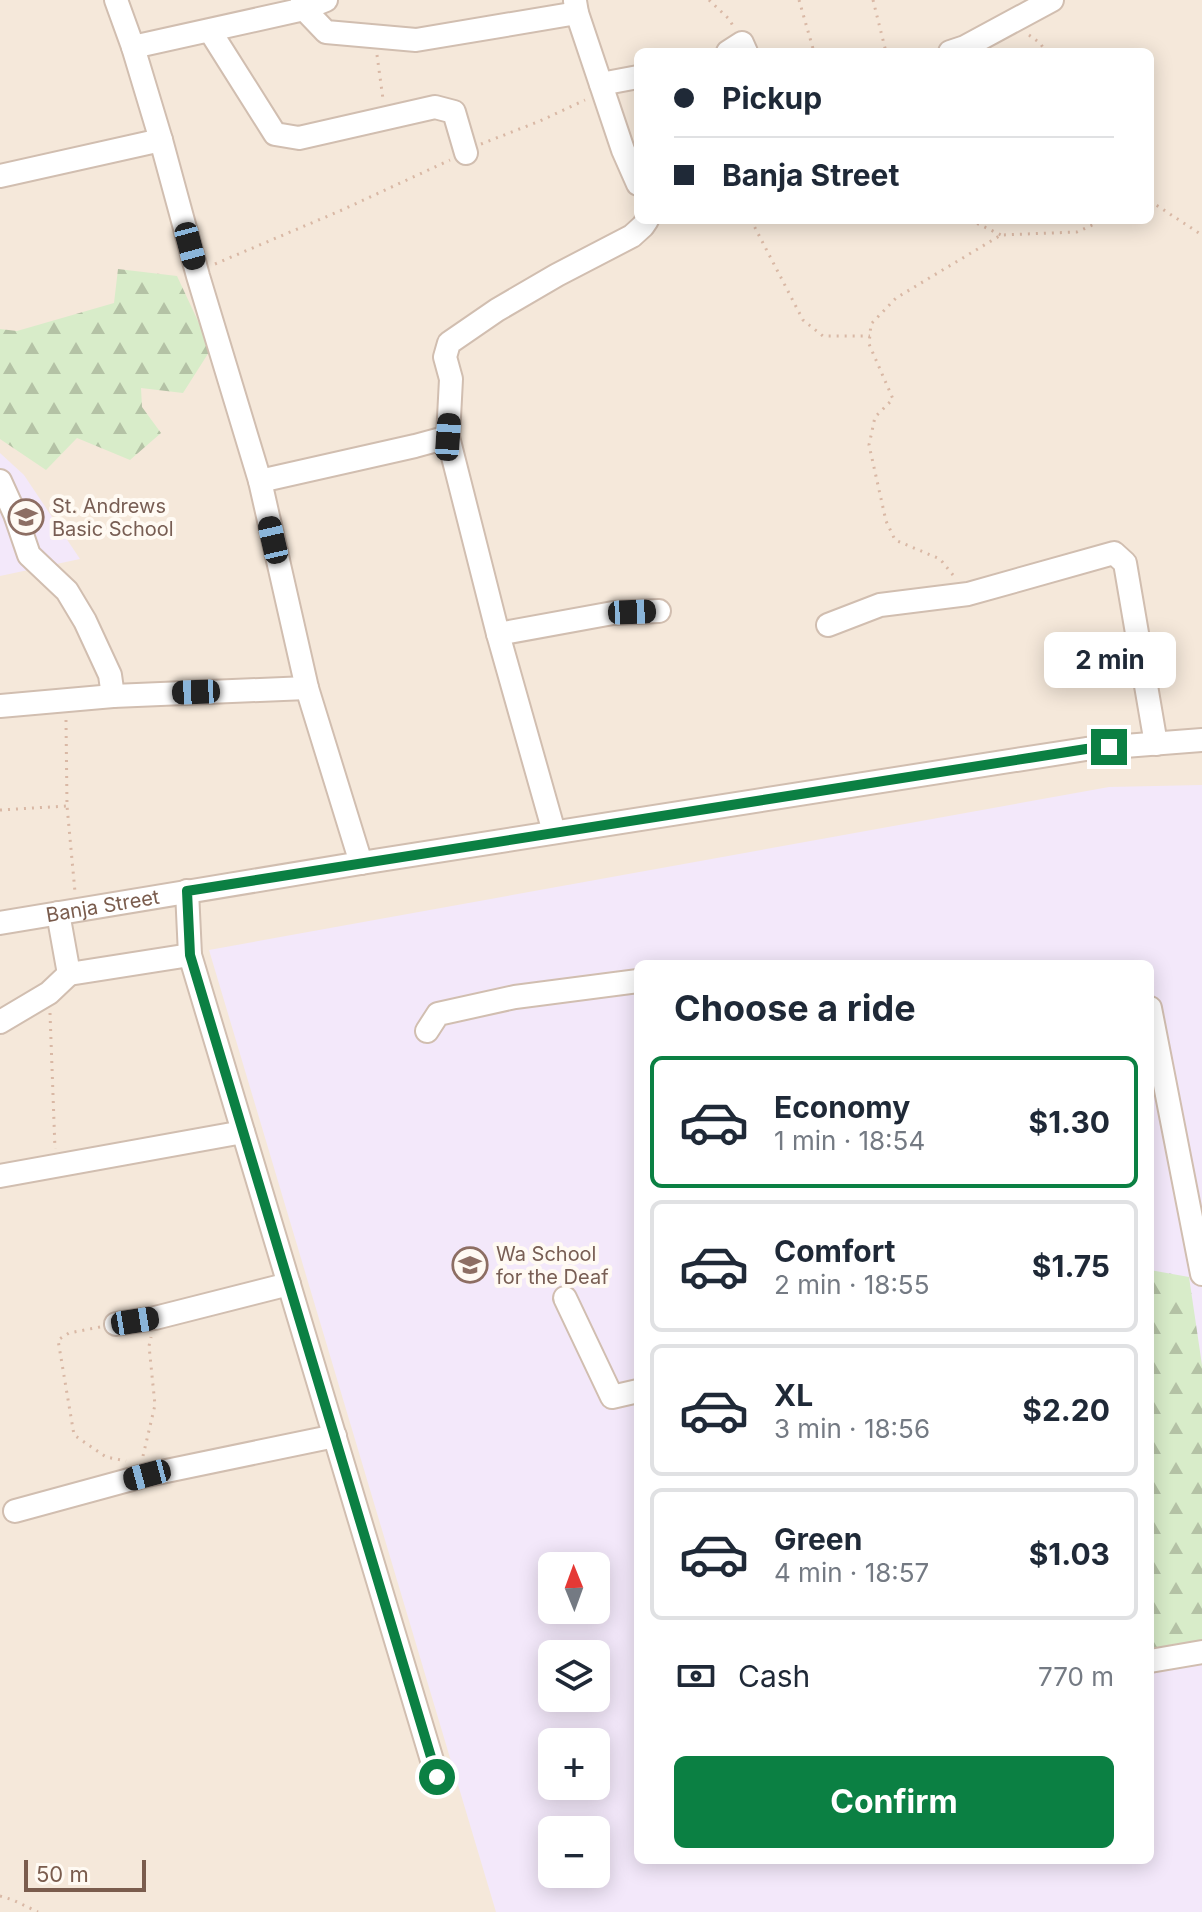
<!DOCTYPE html>
<html lang="en">
<head>
<meta charset="utf-8">
<style>
  :root { --surface:#fff; --page:#f2f2f3; --text:#1f2937; --muted:#747a83; --line:#e0e1e3; --accent:#0b8043 }
  body { margin:0; font-family:Inter,sans-serif; background:var(--page); color:var(--text); height:100vh; display:flex; flex-direction:column; font-size:30px; white-space:nowrap }
  * { box-sizing:border-box; margin:0 }
  p { font-size:26px; color:var(--muted) }
  .icon { flex:none; width:44px; height:44px; fill:none; stroke:currentColor; stroke-width:2; stroke-linecap:round; stroke-linejoin:round }
  .map { position:relative; flex:1; overflow:hidden }
  .details { position:absolute; left:634px; top:960px; width:520px; height:904px; display:flex; flex-direction:column; background:var(--surface); border-radius:12px; box-shadow:0 4px 20px #0003 }
  .details>* { flex:none }
  .hud { position:absolute; left:634px; top:48px; width:520px; height:176px; border-radius:12px; box-shadow:0 4px 20px #0003; display:grid; align-content:center; height:176px; padding:0 40px; background:var(--surface) }
  .needle { width:52px; rotate:359deg }
  .tools { position:absolute; left:538px; top:1552px; display:grid; gap:16px }
  .tools a { display:grid; place-items:center; width:72px; height:72px; border-radius:12px; background:var(--surface); box-shadow:0 4px 20px #0003; font-size:40px }
  .scale { position:absolute; left:24px; bottom:20px; width:122px; box-sizing:border-box; padding-left:8px; border:4px solid #7a5c4d; border-top:0; font-size:22px; line-height:28px; white-space:nowrap; color:#7a5c4d; -webkit-text-stroke:6px #fffaf3; paint-order:stroke }
  .end { position:absolute; width:36px; height:36px; margin:-18px; border:10px solid #0b8043; background:#fff; box-shadow:0 0 0 4px #fff }
  .from { border-radius:50% }
  .bubble { position:absolute; height:56px; border-radius:12px; background:var(--surface); box-shadow:0 4px 20px #0003; font-size:26px; font-weight:700; line-height:56px; text-align:center }
  .car { position:absolute; width:24px; height:48px; margin:-24px -12px; border-radius:10px; box-shadow:0 0 6px 2px #0007; background:linear-gradient(#222 24%,#8ab4d8 0 40%,#222 0 76%,#8ab4d8 0 86%,#222 0) }
  .hud b { display:flex; align-items:center; gap:28px; height:76px; font-size:30px }
  .hud b+b { border-top:2px solid var(--line) }
  .hud i { width:20px; height:20px; background:var(--text) }
  ul { padding:0; list-style:none }
  li { display:flex; align-items:center; gap:24px; height:132px; margin:0 16px 12px; padding:0 24px; border:4px solid var(--line); border-radius:12px }
  li div { flex:1 }
  li b { display:block; font-size:30px }
  li em { font-style:normal; font-weight:700 }
  li.on { border-color:var(--accent) }
  li>.icon { width:72px; height:72px; stroke-width:1.5 }
  h2 { padding:0 40px; font-size:36px; line-height:96px }
  .pay { display:flex; align-items:center; gap:20px; height:88px; padding:0 40px; font-size:30px }
  .pay p { margin-inline-start:auto }
  .button { display:flex; gap:16px; margin-top:auto; padding:16px 40px }
  .button a { flex:1; height:92px; border-radius:12px; background:var(--accent); color:#fff; font-size:32px; font-weight:700; line-height:92px; text-align:center }
  .map>svg:first-child { display:block }
  .residential { fill:#f5e8da; fill-rule:evenodd }
  .education { fill:#f3e8fa; fill-rule:evenodd }
  .forest { fill:url(#forest-firs) }
  .lines { fill:none; stroke-linecap:round; stroke-linejoin:round }
  .minor-casing { stroke:#d1beb0; stroke-width:26 }
  .path { stroke:#d9b8a5; stroke-width:3; stroke-dasharray:2 6; stroke-linecap:butt }
  .minor { stroke:#fff; stroke-width:22 }
  .route { stroke:#0b8043; stroke-width:10 }
  .labels { text-anchor:middle; dominant-baseline:central; stroke-width:8; stroke-linejoin:round; paint-order:stroke }
  .education-label { font-size:20px; fill:#785e54; stroke:#fffaf3; text-anchor:start }
  .street-label { font-size:20px; fill:#7a5c4d; stroke:#fffaf3 }
</style>
</head>
<body>
<div class="map">
<svg width="1202" height="1912" viewBox="0 0 1202 1912">
  <defs>
    <pattern id="forest-firs" width="22" height="20" patternUnits="userSpaceOnUse" patternTransform="scale(2)"><rect width="22" height="20" fill="#d8ecc9"/><path d="M5 1l3.5 6h-7zM16 11l3.5 6h-7z" fill="#b4c2a5"/></pattern>
  </defs>
  <rect width="100%" height="100%" fill="#fdf6ec"/>
  <!-- residential -->
  <path class="residential" d="M 0,0 L 1202,0 L 1202,1912 L 0,1912 ZM 638,52 L 1150,52 L 1150,220 L 638,220 ZM 638,964 L 1150,964 L 1150,1860 L 638,1860 ZM 552,1566 L 596,1566 L 596,1610 L 552,1610 ZM 552,1654 L 596,1654 L 596,1698 L 552,1698 ZM 552,1742 L 596,1742 L 596,1786 L 552,1786 ZM 552,1830 L 596,1830 L 596,1874 L 552,1874 Z"/>
  <!-- education -->
  <path class="education" d="M 0,453 L 24,475 L 80,559 L 0,576 Z
    M 1202,785 L 1202,1912 L 496,1912 L 209,950 L 1109,787 ZM 638,964 L 1150,964 L 1150,1860 L 638,1860 ZM 552,1566 L 596,1566 L 596,1610 L 552,1610 ZM 552,1654 L 596,1654 L 596,1698 L 552,1698 ZM 552,1742 L 596,1742 L 596,1786 L 552,1786 ZM 552,1830 L 596,1830 L 596,1874 L 552,1874 Z"/>
  <!-- forest -->
  <path class="forest" d="M 118,269 L 177,276 L 211,349 L 183,393 L 141,388 L 142,407 L 161,433 L 130,460 L 77,438 L 46,470 L 0,439 L 0,329 L 17,331 L 114,303 Z
    M 1150,1270 L 1189,1277 L 1202,1365 L 1202,1641 L 1150,1649 Z"/>
  <g class="lines">
    <defs>
      <g id="minor">
        <path d="M 116,0 L 133,47 L 161,140 L 198,276 L 260,481 L 307,688 L 361,863"/>
        <path d="M 302,0 L 304,9 L 326,32 L 416,40 L 577,13"/>
        <path d="M 575,1 L 577,13 L 623,150 L 638,184"/>
        <path d="M 210,31 L 275,134 L 299,138 L 435,107 L 454,112 L 466,153"/>
        <path d="M 133,47 L 304,9 L 326,0"/>
        <path d="M 728,52 L 742,43 L 746,52"/>
        <path d="M 950,52 L 965,47 L 1052,0"/>
        <path d="M 601,84 L 638,77"/>
        <path d="M 0,176 L 161,140"/>
        <path d="M 448,437 L 498,634 L 554,832"/>
        <path d="M 0,481 L 15,514 L 29,555 L 67,591 L 85,621 L 110,675 L 113,696"/>
        <path d="M 260,481 L 415,446 L 448,437 L 451,379 L 445,357 L 449,343 L 497,310 L 557,275 L 632,236 L 643,226 L 647,220"/>
        <path d="M 828,625 L 880,605 L 968,594 L 1114,553 L 1125,563 L 1156,744"/>
        <path d="M 498,634 L 613,613 L 659,611"/>
        <path d="M 0,706 L 113,696 L 307,688"/>
        <path d="M 187,891 L 190,955 L 437,1777"/>
        <path id="s1" d="M 0,923 L 361,863 L 1086,749 L 1202,740"/>
        <path d="M 69,974 L 190,955"/>
        <path d="M 1150,1008 L 1202,1274"/>
        <path d="M 0,1022 L 49,993 L 69,974 L 58,913"/>
        <path d="M 427,1031 L 438,1014 L 515,997 L 638,981"/>
        <path d="M 0,1176 L 243,1132"/>
        <path d="M 565,1298 L 612,1397 L 638,1391"/>
        <path d="M 116,1324 L 155,1318 L 289,1284"/>
        <path d="M 15,1511 L 147,1475 L 335,1436"/>
        <path d="M 1150,1661 L 1202,1652"/>
      </g>
    </defs>
    <!-- minor casing -->
    <use href="#minor" class="minor-casing"/>
    <!-- path -->
    <path class="path" d="M 709,0 L 729,19 L 733,26
      M 799,0 L 814,52
      M 873,0 L 886,52
      M 1029,35 L 1040,43 L 1046,52
      M 377,55 L 383,99
      M 481,144 L 540,121 L 585,100
      M 1150,201 L 1202,235
      M 751,220 L 803,320 L 823,336 L 870,336
      M 970,220 L 1001,235
      M 215,264 L 342,210 L 450,160
      M 953,575 L 940,559 L 895,540 L 886,521 L 869,445 L 875,417 L 893,399 L 869,344 L 871,324 L 896,298 L 1001,235 L 1077,232 L 1103,220
      M 66,720 L 67,806 L 75,892
      M 0,810 L 67,806
      M 50,1013 L 55,1149
      M 100,1327 L 69,1333 L 58,1340 L 74,1435 L 106,1457 L 126,1461
      M 143,1456 L 155,1405 L 149,1346 L 151,1337
      M 0,1896 L 13,1900 L 38,1912"/>
    <!-- minor -->
    <use href="#minor" class="minor"/>
  </g>
  <g class="lines">
    <!-- route -->
    <path class="route" d="M 437,1777 L 190,955 L 187,891 L 1086,749 L 1109,747"/>
  </g>
  <!-- icons -->
  <defs>
    <symbol id="school-ring" viewBox="-11 -11 22 22"><circle r="9.5" fill="#fffaf3" stroke="#8d6e63" stroke-width="1.5"/><path d="M0-5L7-2L0 1L-7-2ZM-4 1L0 2.5L4 1V4Q0 6-4 4Z" fill="#8d6e63"/></symbol>
  </defs>
  <g fill-rule="evenodd">
    <use href="#school-ring" x="6" y="497" width="40" height="40"/>
    <use href="#school-ring" x="450" y="1245" width="40" height="40"/>
  </g>
  <g class="labels">
    <!-- education labels -->
    <g class="education-label">
      <text x="52" y="506">St. Andrews<tspan x="52" dy="23">Basic School</tspan></text>
      <text x="496" y="1254">Wa School<tspan x="496" dy="23">for the Deaf</tspan></text>
    </g>
    <!-- street labels -->
    <g class="street-label">
      <text stroke="none"><textPath href="#s1" startOffset="104">Banja Street</textPath></text>
    </g>
  </g>
</svg>
<div class="tools">
<a><svg class="needle" viewBox="-14 -14 28 28"><path d="M0-13l5 13h-10z" fill="#e53935"/><path d="M0 13l5-13h-10z" fill="#747a83"/></svg></a>
<a><svg class="icon" aria-label="layers" viewBox="0 0 24 24"><path d="M12 4l9 5-9 5-9-5zM3 14l9 5 9-5"/></svg></a>
<a>+</a>
<a>−</a>
</div>
<div class="scale">50 m</div>
<i class="end from" style="left:437px;top:1777px"></i>
<i class="end" style="left:1109px;top:747px"></i>
<div class="bubble" style="left:1044px;top:632px;width:132px">2 min</div>
<i class="car" style="left:190px;top:246px;rotate:165deg"></i>
<i class="car" style="left:448px;top:437px;rotate:4deg"></i>
<i class="car" style="left:273px;top:540px;rotate:347deg"></i>
<i class="car" style="left:632px;top:612px;rotate:88deg"></i>
<i class="car" style="left:196px;top:692px;rotate:268deg"></i>
<i class="car" style="left:135px;top:1321px;rotate:81deg"></i>
<i class="car" style="left:147px;top:1475px;rotate:255deg"></i>
<div class="hud">
<b><i class="from"></i>Pickup</b>
<b><i></i>Banja Street</b>
</div>
<section class="details">
<h2>Choose a ride</h2>
<ul>
<li class="on"><svg class="icon" aria-label="car" viewBox="0 0 24 24"><path d="M5 17H2v-5l4-1 3-4h7l3 4 3 1v5h-3M9 17h6M6 11h13"/><circle cx="7" cy="17" r="2"/><circle cx="17" cy="17" r="2"/></svg><div><b>Economy</b><p>1 min · 18:54</p></div><em>$1.30</em></li>
<li><svg class="icon" aria-label="car" viewBox="0 0 24 24"><path d="M5 17H2v-5l4-1 3-4h7l3 4 3 1v5h-3M9 17h6M6 11h13"/><circle cx="7" cy="17" r="2"/><circle cx="17" cy="17" r="2"/></svg><div><b>Comfort</b><p>2 min · 18:55</p></div><em>$1.75</em></li>
<li><svg class="icon" aria-label="car" viewBox="0 0 24 24"><path d="M5 17H2v-5l4-1 3-4h7l3 4 3 1v5h-3M9 17h6M6 11h13"/><circle cx="7" cy="17" r="2"/><circle cx="17" cy="17" r="2"/></svg><div><b>XL</b><p>3 min · 18:56</p></div><em>$2.20</em></li>
<li><svg class="icon" aria-label="car" viewBox="0 0 24 24"><path d="M5 17H2v-5l4-1 3-4h7l3 4 3 1v5h-3M9 17h6M6 11h13"/><circle cx="7" cy="17" r="2"/><circle cx="17" cy="17" r="2"/></svg><div><b>Green</b><p>4 min · 18:57</p></div><em>$1.03</em></li>
</ul>
<div class="pay"><svg class="icon" aria-label="cash" viewBox="0 0 24 24"><path d="M3 7h18v10H3z"/><circle cx="12" cy="12" r="2"/></svg>Cash<p>770 m</p></div>
<div class="button"><a>Confirm</a></div>
</section>
</div>
</body>
</html>
